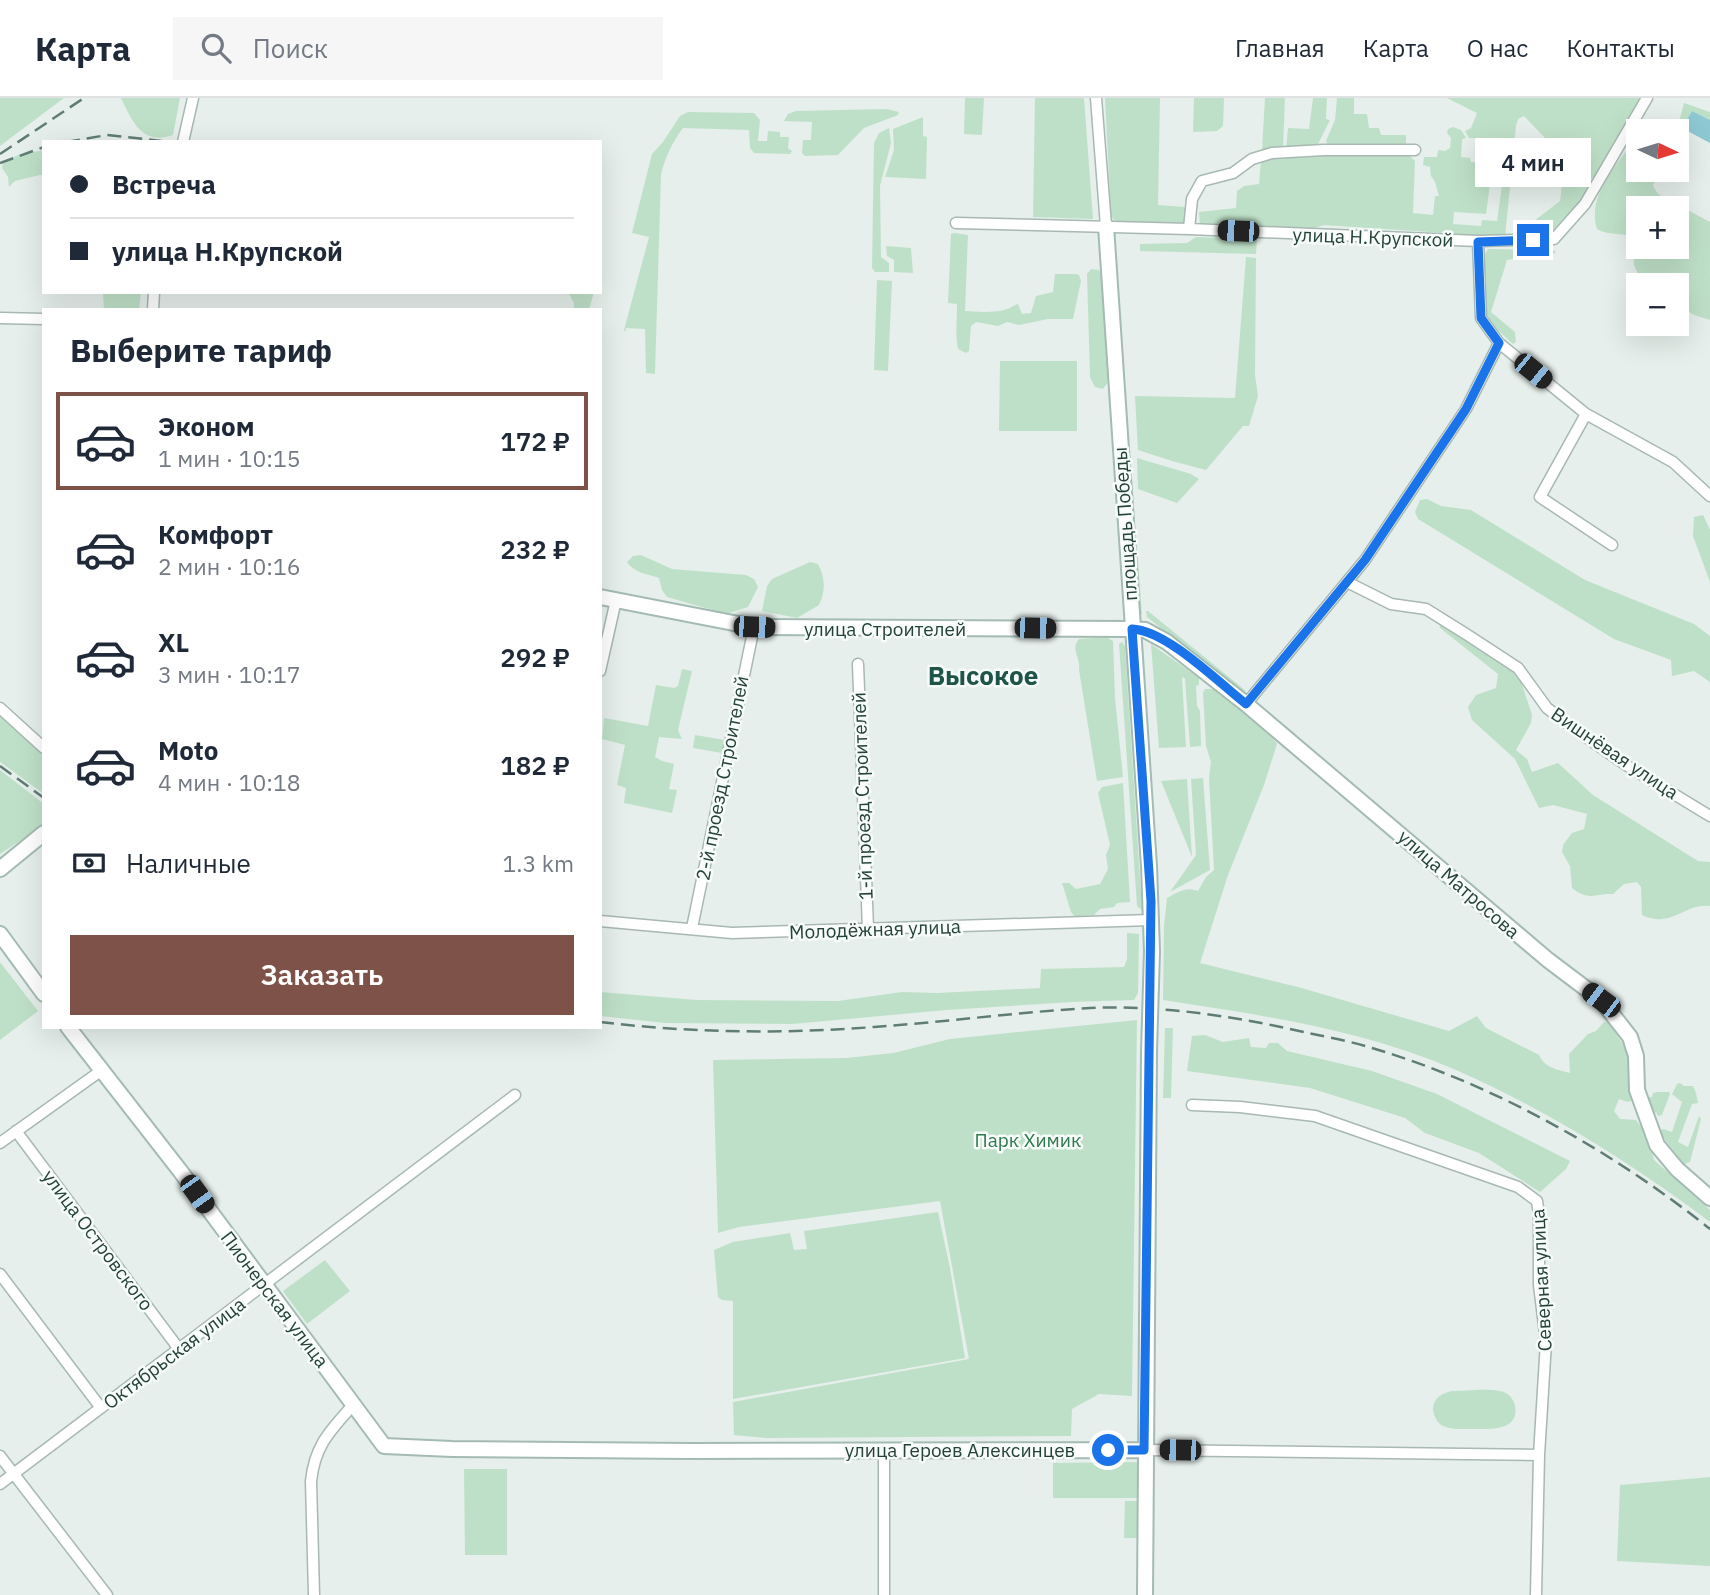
<!DOCTYPE html>
<html lang="ru">
<head>
<meta charset="utf-8">
<style>
  :root { --surface:#fff; --page:#f6f6f7; --text:#1f2937; --muted:#747a83; --line:#e0e1e3; --accent:#7f5249 }
  body { margin:0; font-family:"IBM Plex Sans",sans-serif; background:var(--page); color:var(--text); height:100vh; display:flex; flex-direction:column; font-size:26px; white-space:nowrap }
  * { box-sizing:border-box; margin:0 }
  p { font-size:23px; color:var(--muted) }
  .icon { flex:none; width:38px; height:38px; fill:none; stroke:currentColor; stroke-width:2; stroke-linecap:round; stroke-linejoin:round }
  .map { position:relative; flex:1; overflow:hidden }
  .details { position:absolute; left:42px; top:210px; width:560px; height:721px; display:flex; flex-direction:column; background:var(--surface); border-radius:0px; box-shadow:0 7px 28px #0002 }
  .details>* { flex:none }
  .banner { position:absolute; left:42px; top:42px; width:560px; height:154px; border-radius:0px; box-shadow:0 7px 28px #0002; display:grid; align-content:center; height:154px; padding:0 28px; background:var(--surface) }
  .needle { width:46px; rotate:94deg }
  .buttons { position:absolute; left:1626px; top:21px; display:grid; gap:14px }
  .buttons a { display:grid; place-items:center; width:63px; height:63px; border-radius:0px; background:var(--surface); box-shadow:0 7px 28px #0002; font-size:35px }
  .end { position:absolute; width:32px; height:32px; margin:-16px; border:9px solid #1a73e8; background:#fff; box-shadow:0 0 0 4px #fff }
  .from { border-radius:50% }
  .bubble { position:absolute; height:49px; border-radius:0px; background:var(--surface); box-shadow:0 7px 28px #0002; font-size:23px; font-weight:600; line-height:49px; text-align:center }
  .car { position:absolute; width:21px; height:42px; margin:-21px -10px; border-radius:9px; box-shadow:0 0 5px 2px #0007; background:linear-gradient(#222 24%,#8ab4d8 0 40%,#222 0 76%,#8ab4d8 0 86%,#222 0) }
  .banner b { display:flex; align-items:center; gap:24px; height:66px; font-size:26px }
  .banner b+b { border-top:2px solid var(--line) }
  .banner i { width:18px; height:18px; background:var(--text) }
  ul { padding:0; list-style:none }
  li { display:flex; align-items:center; gap:21px; height:98px; margin:0 14px 10px; padding:0 14px; border:4px solid transparent; border-radius:0px }
  li div { flex:1 }
  li b { display:block; font-size:26px }
  li em { font-style:normal; font-weight:600 }
  li.active { border-color:var(--accent) }
  li>.icon { width:63px; height:63px; stroke-width:1.5 }
  h2 { padding:0 28px; font-size:32px; line-height:84px }
  .pay { display:flex; align-items:center; gap:18px; height:77px; padding:0 28px; font-size:26px }
  .pay p { margin-inline-start:auto }
  .button { display:flex; gap:14px; margin-top:auto; padding:14px 28px }
  .button a { flex:1; height:80px; border-radius:0px; background:var(--accent); color:#fff; font-size:28px; font-weight:600; line-height:80px; text-align:center }
  header { display:flex; align-items:center; gap:42px; box-sizing:border-box; height:98px; padding:0 35px; background:var(--surface); border-bottom:2px solid var(--line) }
  header strong { font-size:33px }
  nav { display:flex; gap:38px; margin-inline-start:auto; font-size:24px }
  .search { width:490px; height:63px; background:var(--page); display:flex; align-items:center; gap:18px; box-sizing:border-box; padding:0 24px; border-radius:0px; color:var(--muted); font-size:26px }
  .map>svg:first-child { display:block }
  .green { fill:#bfe0c8; fill-rule:evenodd }
  .water { fill:#8ec9d4 }
  .lines { fill:none; stroke-linecap:round; stroke-linejoin:round }
  .street-casing { stroke:#a8b8b2; stroke-width:13 }
  .secondary-casing { stroke:#a4bbb3; stroke-width:18 }
  .street { stroke:#fff; stroke-width:10 }
  .secondary { stroke:#fff; stroke-width:14 }
  .rail { stroke:#5f7d75; stroke-width:2.5; stroke-dasharray:14 7; stroke-linecap:butt }
  .secondary-bridge-casing { stroke:#a4bbb3; stroke-width:18; stroke-linecap:butt }
  .secondary-bridge { stroke:#fff; stroke-width:14 }
  .route { stroke:#1a73e8; stroke-width:9 }
  .labels { text-anchor:middle; dominant-baseline:central; stroke-width:5; stroke-linejoin:round; paint-order:stroke }
  .street-label { font-size:19px; fill:#24423a; stroke:#f7fbf9 }
  .park-label { font-size:19px; fill:#2d7a4b; stroke:#f7fbf9 }
  .district-label { font-size:26px; font-weight:bold; fill:#1f5548; stroke:#f7fbf9 }
</style>
</head>
<body>
<header>
<strong>Карта</strong>
<div class="search"><svg class="icon" aria-label="search" viewBox="0 0 24 24"><circle cx="10" cy="10" r="6"/><path d="M15 15l6 6"/></svg>Поиск</div>
<nav><a>Главная</a><a>Карта</a><a>О нас</a><a>Контакты</a></nav>
</header>
<div class="map">
<svg width="1710" height="1497" viewBox="0 0 1710 1497">
  <rect width="100%" height="100%" fill="#e6efeb"/>
  <!-- green -->
  <path class="green" d="M 0,0 L 64,0 L 0,48 Z
    M 121,0 L 180,0 L 173,37 C 142,48 132,23 121,0 Z
    M 965,0 L 984,0 L 982,37 L 964,36 Z
    M 1035,0 L 1084,0 L 1093,121 L 1033,119 Z
    M 1105,0 L 1160,0 L 1158,107 L 1185,109 L 1185,128 L 1116,123 L 1111,119 Z
    M 1194,0 L 1224,0 L 1223,28 L 1217,33 L 1193,34 Z
    M 1265,0 L 1285,0 L 1283,52 L 1262,52 Z
    M 1313,0 L 1327,0 L 1326,21 L 1330,22 L 1316,50 L 1286,52 L 1288,30 L 1309,31 Z
    M 1337,0 L 1354,0 L 1354,16 L 1367,16 L 1369,30 L 1379,30 L 1381,37 L 1406,37 L 1406,50 L 1330,49 L 1326,43 L 1335,22 Z
    M 1447,0 L 1641,0 L 1613,52 L 1589,85 L 1586,98 L 1553,135 L 1523,139 L 1534,123 L 1560,103 L 1565,61 L 1524,18 L 1518,21 L 1516,28 L 1505,139 L 1324,127 L 1315,130 L 1200,126 L 1199,114 L 1236,110 L 1237,93 L 1244,88 L 1259,86 L 1261,62 C 1308,50 1360,55 1408,56 L 1415,63 L 1413,115 L 1433,117 L 1435,98 L 1439,98 L 1435,84 L 1431,78 L 1430,69 L 1423,67 L 1424,59 L 1437,59 L 1438,52 L 1445,53 L 1450,50 L 1451,40 L 1447,35 L 1448,31 L 1453,29 L 1461,32 L 1466,40 L 1462,41 L 1461,59 L 1470,60 L 1471,64 L 1482,65 L 1483,60 L 1504,60 L 1504,42 L 1469,40 L 1465,33 L 1471,30 L 1477,15 ZM 1491,79 L 1503,80 L 1497,123 L 1482,122 L 1481,128 L 1453,126 L 1454,114 L 1486,116 Z
    M 1684,5 L 1710,14 L 1710,22 L 1692,13 L 1682,30 L 1678,28 Z
    M 887,11 L 899,14 L 898,17 L 864,30 L 838,57 L 805,58 L 802,55 L 803,42 L 811,42 L 812,24 L 784,23 L 788,16 L 796,13 Z
    M 688,14 L 754,15 L 760,22 L 758,43 L 767,43 L 768,33 L 780,34 L 780,39 L 789,39 L 788,50 L 792,53 L 790,56 L 754,55 L 750,50 L 749,32 L 683,30 C 672,45 665,59 661,77 L 655,276 L 646,275 L 645,231 L 626,230 L 625,234 L 624,232 L 649,139 L 632,135 L 652,56 L 663,44 L 680,18 Z
    M 923,19 L 923,38 L 927,39 L 926,81 L 885,79 L 894,52 L 893,31 Z
    M 889,30 L 891,45 L 880,88 L 881,159 L 889,165 L 889,174 L 875,174 L 872,170 L 874,45 L 879,35 Z
    M 1638,37 L 1638,72 L 1658,72 L 1653,88 L 1658,96 L 1710,124 L 1710,222 L 1694,217 L 1677,206 L 1676,187 L 1649,187 C 1629,167 1633,167 1637,141 C 1624,133 1610,139 1597,131 C 1586,97 1620,63 1638,37 ZM 1676,110 L 1676,149 L 1638,149 L 1638,110 Z
    M 44,52 L 44,76 L 15,83 L 9,89 L 8,79 L 2,70 L 3,64 L 18,57 Z
    M 954,135 L 968,137 L 965,213 C 978,214 997,215 1007,211 C 1011,210 1014,207 1018,206 L 1022,216 L 1031,215 L 1036,198 L 1053,194 L 1055,176 L 1076,176 L 1079,177 L 1081,183 L 1073,221 L 1048,221 L 1019,227 L 1007,224 L 998,228 L 976,224 L 971,228 L 969,253 L 966,255 L 958,251 C 955,235 957,223 957,206 L 948,205 L 951,136 Z
    M 1196,139 L 1257,141 L 1256,156 L 1140,153 L 1140,146 L 1187,145 Z
    M 886,148 L 911,150 L 913,175 L 894,174 L 894,162 L 887,158 Z
    M 1488,151 L 1554,152 L 1556,155 L 1507,162 L 1491,214 L 1515,234 L 1516,244 L 1513,246 L 1484,220 L 1485,156 Z
    M 1246,159 L 1256,160 L 1255,277 L 1258,298 L 1249,328 L 1243,328 L 1206,372 L 1172,363 L 1138,352 L 1135,298 L 1235,300 Z
    M 1091,171 L 1099,172 L 1102,178 L 1108,284 L 1103,291 L 1095,289 L 1090,279 L 1087,176 Z
    M 877,182 L 892,183 L 888,273 L 874,272 Z
    M 103,194 L 141,194 L 139,212 L 104,212 Z
    M 568,194 L 594,194 L 589,212 L 574,212 L 574,205 Z
    M 1000,263 L 1077,263 L 1077,333 L 999,333 Z
    M 1137,360 L 1191,376 L 1199,381 L 1177,405 L 1138,391 Z
    M 1128,361 L 1131,367 L 1142,517 L 1138,516 Z
    M 1427,401 L 1441,408 L 1471,412 L 1585,482 L 1694,526 L 1710,538 L 1710,584 L 1694,573 L 1672,578 L 1671,562 L 1614,541 L 1418,421 L 1415,414 L 1420,402 Z
    M 1703,417 L 1710,432 L 1710,484 L 1693,438 L 1694,419 Z
    M 641,457 L 672,471 L 746,477 L 754,481 L 758,489 L 748,509 L 726,516 L 667,499 L 662,492 L 659,480 C 647,476 634,475 627,464 L 633,458 Z
    M 810,464 L 818,466 C 825,479 826,493 819,507 L 797,520 L 762,513 L 767,488 L 772,481 Z
    M 1146,513 L 1148,513 L 1246,593 L 1240,594 L 1147,519 Z
    M 1439,523 L 1518,574 L 1532,617 L 1531,625 L 1516,652 L 1527,661 L 1532,674 L 1558,665 L 1593,697 L 1698,763 L 1710,764 L 1710,808 C 1684,805 1672,831 1642,817 L 1641,789 L 1637,784 L 1624,786 L 1613,796 C 1593,795 1590,804 1572,790 L 1570,768 L 1562,754 L 1563,747 L 1572,735 L 1584,731 L 1587,716 L 1553,707 L 1539,710 L 1515,661 L 1472,622 L 1468,609 L 1476,597 L 1496,590 L 1498,576 L 1440,530 Z
    M 1106,539 L 1113,543 L 1115,600 L 1123,679 L 1097,683 L 1079,572 C 1081,560 1070,551 1079,541 Z
    M 1122,544 L 1125,548 L 1142,812 L 1137,808 L 1119,546 Z
    M 1151,546 L 1199,580 L 1199,587 L 1196,588 L 1197,608 L 1200,613 L 1201,648 L 1190,649 L 1185,581 L 1182,579 L 1186,649 L 1159,650 Z
    M 682,571 L 692,573 L 678,632 L 682,641 L 659,639 L 655,659 L 662,663 L 674,666 L 669,691 L 677,692 L 672,715 L 624,705 L 626,690 L 617,687 L 625,647 L 602,641 L 604,620 L 648,628 L 656,587 L 674,590 L 678,588 Z
    M 1205,591 L 1213,591 L 1267,633 L 1277,646 L 1264,687 L 1228,777 L 1200,865 L 1298,889 L 1449,933 L 1477,918 L 1486,930 L 1539,957 C 1544,969 1557,972 1570,975 L 1569,956 L 1588,936 L 1596,933 L 1604,924 L 1609,924 L 1630,958 L 1633,997 L 1633,1002 L 1628,1004 L 1619,1001 L 1614,1013 L 1620,1021 L 1636,1022 L 1648,1038 L 1654,1062 L 1710,1112 L 1710,1124 C 1631,1065 1547,1012 1456,972 C 1363,932 1262,917 1163,902 L 1164,828 L 1167,800 C 1178,794 1186,788 1198,793 L 1206,779 L 1214,772 L 1209,680 L 1211,664 L 1206,648 L 1203,595 Z
    M 0,617 L 44,656 L 44,696 L 0,664 Z
    M 695,637 L 725,642 L 722,655 L 693,650 Z
    M 0,672 L 44,706 L 44,727 L 0,756 Z
    M 1203,680 L 1210,772 L 1170,794 L 1196,757 L 1191,681 Z
    M 1187,681 L 1192,759 L 1161,683 Z
    M 1123,685 L 1130,804 L 1117,805 L 1114,809 L 1100,811 L 1094,817 L 1075,819 L 1071,814 L 1062,785 L 1069,785 L 1076,791 L 1100,786 L 1108,771 L 1106,757 L 1110,747 L 1098,695 L 1102,689 Z
    M 1127,835 L 1139,836 L 1138,895 L 1134,902 L 1072,904 L 947,912 L 792,926 L 665,925 L 600,918 L 600,894 L 697,902 L 838,903 L 902,894 L 937,895 L 1040,890 L 1041,871 L 1124,869 L 1127,861 Z
    M 0,864 L 38,913 L 0,942 Z
    M 1137,922 L 1132,1298 L 1099,1296 L 1072,1311 L 1071,1338 L 766,1340 L 734,1337 L 733,1304 L 969,1261 L 940,1103 L 739,1129 L 718,1135 L 713,962 L 846,960 L 893,955 L 950,941 Z
    M 1165,930 L 1173,930 L 1171,1000 L 1163,1000 Z
    M 1205,937 L 1223,944 L 1249,940 L 1251,949 L 1266,950 L 1269,945 L 1278,945 L 1287,953 L 1372,973 L 1437,996 L 1570,1063 L 1566,1071 L 1540,1094 L 1479,1055 L 1425,1035 L 1405,1020 L 1310,990 L 1187,973 L 1192,938 Z
    M 1680,985 L 1684,988 L 1693,988 L 1696,995 L 1698,1005 L 1692,1006 L 1678,1044 L 1688,1049 L 1699,1018 L 1701,1021 L 1690,1064 L 1684,1066 L 1659,1034 L 1663,1031 L 1672,1034 L 1682,1004 L 1672,996 L 1677,986 Z
    M 1658,994 L 1669,994 L 1670,996 L 1662,1017 L 1658,1018 L 1656,1014 L 1653,1017 L 1646,1003 L 1648,999 L 1652,999 L 1653,995 Z
    M 938,1114 L 950,1170 L 965,1260 L 733,1301 L 733,1203 L 722,1202 L 718,1199 L 714,1152 L 733,1144 L 790,1135 L 794,1152 L 807,1151 L 804,1133 Z
    M 325,1162 L 350,1193 L 307,1226 L 283,1193 Z
    M 1452,1293 C 1465,1293 1495,1289 1506,1295 C 1511,1298 1514,1303 1515,1308 C 1520,1334 1487,1331 1470,1331 C 1462,1331 1451,1332 1443,1328 C 1437,1325 1433,1317 1433,1310 C 1434,1299 1443,1295 1452,1293 Z
    M 1139,1364 L 1140,1400 L 1053,1400 L 1053,1365 Z
    M 464,1371 L 507,1371 L 507,1457 L 465,1457 Z
    M 1710,1379 L 1710,1468 L 1617,1463 L 1620,1387 Z
    M 1125,1403 L 1140,1403 L 1140,1440 L 1124,1440 Z"/>
  <!-- water -->
  <path class="water" d="M 1692,13 L 1710,22 L 1710,45 L 1682,30 Z"/>
  <g class="lines">
    <defs>
      <path id="street" d="M 1096,0 L 1106,128
        M 183,44 L 193,0
        M 956,125 L 1189,131 L 1478,143 L 1554,141 L 1585,106 L 1647,0
        M 1189,131 L 1192,101 L 1202,83 L 1233,75 L 1252,61 L 1272,55 L 1324,52 L 1415,52
        M 153,212 L 154,194
        M 0,220 L 44,221
        M 1499,245 L 1586,316 L 1673,364 L 1710,398
        M 1586,316 L 1540,399 L 1612,447
        M 1347,484 L 1391,506 L 1426,511 L 1466,536 L 1518,570 L 1547,610 L 1573,630 L 1626,667 L 1710,718
        M 858,566 L 868,831
        M 600,573 L 616,502
        M 1246,606 L 1365,462 L 1466,311 L 1499,245 L 1481,220 L 1478,143
        M 0,610 L 44,650
        M 600,823 L 732,835 L 1151,822
        M 692,830 L 754,529
        M 1192,1007 L 1240,1009 L 1315,1018 L 1518,1089 L 1537,1103 L 1539,1116 L 1539,1187 L 1546,1244 L 1539,1357 L 1536,1497
        M 16,1033 L 179,1251
        M 0,1045 L 102,972
        M 0,1176 L 101,1310
        M 1145,1352 L 1539,1357
        M 0,1358 L 107,1497
        M 0,1386 L 515,997
        M 314,1497 L 311,1383 C 315,1347 330,1333 353,1307
        M 884,1497 L 884,1351"/>
      <path id="secondary" d="M 1106,128 L 1149,768 L 1152,853
        M 600,499 L 754,529 L 1132,531 L 1145,532 L 1167,544 L 1246,606 L 1548,862 L 1601,902 L 1630,939 L 1636,958 L 1637,992 L 1657,1047 L 1677,1071 L 1710,1100
        M 0,771 L 44,735
        M 0,836 L 44,896
        M 68,929 L 181,1074 L 384,1348 L 452,1351 L 691,1353 L 1145,1352
        M 1145,1497 L 1149,954"/>
    </defs>
    <!-- street casing -->
    <use href="#street" class="street-casing"/>
    <!-- secondary casing -->
    <use href="#secondary" class="secondary-casing"/>
    <!-- street -->
    <use href="#street" class="street"/>
    <!-- secondary -->
    <use href="#secondary" class="secondary"/>
    <!-- rail -->
    <path class="rail" d="M 66,44 L 107,37 L 171,44
      M 0,56 L 84,0
      M 0,65 L 44,49
      M 0,668 L 44,700
      M 600,924 C 691,935 783,936 874,929 C 946,924 1018,914 1090,910 C 1162,907 1233,918 1304,934 C 1326,939 1350,943 1372,950 C 1493,986 1611,1052 1710,1131"/>
    <defs>
      <path id="secondary-bridge" d="M 1149,954 L 1152,853"/>
    </defs>
    <!-- secondary-bridge casing -->
    <use href="#secondary-bridge" class="secondary-bridge-casing"/>
    <!-- secondary-bridge -->
    <use href="#secondary-bridge" class="secondary-bridge"/>
  </g>
  <g class="lines">
    <!-- route -->
    <path class="route" d="M 1108,1352 L 1144,1352 L 1151,803 L 1132,531 C 1166,532 1218,584 1246,606 L 1365,462 L 1466,311 L 1499,245 L 1481,220 L 1478,144 L 1533,142"/>
  </g>
  <g class="labels">
    <!-- street labels -->
    <g class="street-label">
      <text transform="translate(1373 139) rotate(2)">улица Н.Крупской</text>
      <text transform="translate(1125 426) rotate(-94)">площадь Победы</text>
      <text x="885" y="531">улица Строителей</text>
      <text transform="translate(1615 655) rotate(34)">Вишнёвая улица</text>
      <text transform="translate(722 680) rotate(-79)">2-й проезд Строителей</text>
      <text transform="translate(862 698) rotate(-92)">1-й проезд Строителей</text>
      <text transform="translate(1459 786) rotate(41)">улица Матросова</text>
      <text transform="translate(875 831) rotate(-2)">Молодёжная улица</text>
      <text transform="translate(98 1142) rotate(53)">улица Островского</text>
      <text transform="translate(1541 1182) rotate(-93)">Северная улица</text>
      <text transform="translate(275 1201) rotate(53)">Пионерская улица</text>
      <text transform="translate(174 1255) rotate(-37)">Октябрьская улица</text>
      <text x="960" y="1352">улица Героев Алексинцев</text>
    </g>
    <!-- park labels -->
    <g class="park-label">
      <text x="1028" y="1042">Парк Химик</text>
    </g>
    <!-- district labels -->
    <g class="district-label">
      <text x="983" y="577">Высокое</text>
    </g>
  </g>
</svg>
<div class="buttons">
<a><svg class="needle" viewBox="-14 -14 28 28"><path d="M0-13l5 13h-10z" fill="#e53935"/><path d="M0 13l5-13h-10z" fill="#747a83"/></svg></a>
<a>+</a>
<a>−</a>
</div>
<i class="end from" style="left:1108px;top:1352px"></i>
<i class="end" style="left:1533px;top:142px"></i>
<div class="bubble" style="left:1475px;top:40px;width:116px">4 мин</div>
<i class="car" style="left:1238px;top:133px;rotate:272deg"></i>
<i class="car" style="left:1533px;top:273px;rotate:129deg"></i>
<i class="car" style="left:754px;top:529px;rotate:92deg"></i>
<i class="car" style="left:1035px;top:530px;rotate:91deg"></i>
<i class="car" style="left:1601px;top:902px;rotate:307deg"></i>
<i class="car" style="left:197px;top:1096px;rotate:144deg"></i>
<i class="car" style="left:1180px;top:1352px;rotate:271deg"></i>
<div class="banner">
<b><i class="from"></i>Встреча</b>
<b><i></i>улица Н.Крупской</b>
</div>
<section class="details">
<h2>Выберите тариф</h2>
<ul>
<li class="active"><svg class="icon" aria-label="car" viewBox="0 0 24 24"><path d="M5 17H2v-5l4-1 3-4h7l3 4 3 1v5h-3M9 17h6M6 11h13"/><circle cx="7" cy="17" r="2"/><circle cx="17" cy="17" r="2"/></svg><div><b>Эконом</b><p>1 мин · 10:15</p></div><em>172 ₽</em></li>
<li><svg class="icon" aria-label="car" viewBox="0 0 24 24"><path d="M5 17H2v-5l4-1 3-4h7l3 4 3 1v5h-3M9 17h6M6 11h13"/><circle cx="7" cy="17" r="2"/><circle cx="17" cy="17" r="2"/></svg><div><b>Комфорт</b><p>2 мин · 10:16</p></div><em>232 ₽</em></li>
<li><svg class="icon" aria-label="car" viewBox="0 0 24 24"><path d="M5 17H2v-5l4-1 3-4h7l3 4 3 1v5h-3M9 17h6M6 11h13"/><circle cx="7" cy="17" r="2"/><circle cx="17" cy="17" r="2"/></svg><div><b>XL</b><p>3 мин · 10:17</p></div><em>292 ₽</em></li>
<li><svg class="icon" aria-label="car" viewBox="0 0 24 24"><path d="M5 17H2v-5l4-1 3-4h7l3 4 3 1v5h-3M9 17h6M6 11h13"/><circle cx="7" cy="17" r="2"/><circle cx="17" cy="17" r="2"/></svg><div><b>Moto</b><p>4 мин · 10:18</p></div><em>182 ₽</em></li>
</ul>
<div class="pay"><svg class="icon" aria-label="cash" viewBox="0 0 24 24"><path d="M3 7h18v10H3z"/><circle cx="12" cy="12" r="2"/></svg>Наличные<p>1.3 km</p></div>
<div class="button"><a>Заказать</a></div>
</section>
</div>
</body>
</html>
